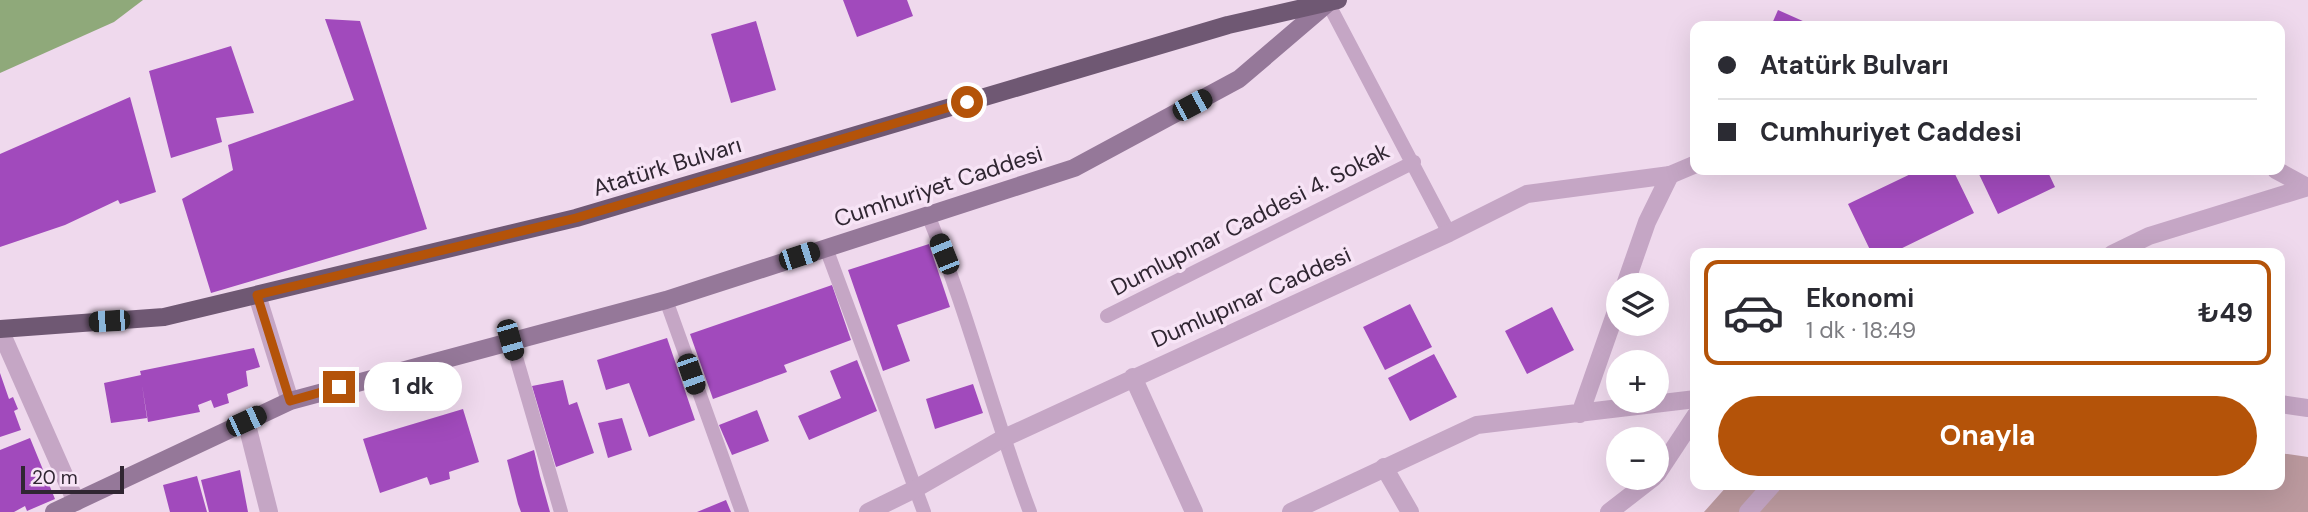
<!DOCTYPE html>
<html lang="tr">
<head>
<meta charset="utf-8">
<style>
  :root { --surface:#fff; --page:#f2f2f3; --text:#2b2b33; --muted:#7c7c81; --line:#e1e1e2; --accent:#b45309 }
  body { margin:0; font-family:"DM Sans",sans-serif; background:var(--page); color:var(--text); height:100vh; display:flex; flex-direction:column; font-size:26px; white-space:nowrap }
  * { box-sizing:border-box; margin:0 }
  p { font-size:23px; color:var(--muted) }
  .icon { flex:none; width:38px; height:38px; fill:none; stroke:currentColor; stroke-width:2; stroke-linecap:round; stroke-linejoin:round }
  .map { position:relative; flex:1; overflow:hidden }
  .side { position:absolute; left:1690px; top:248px; width:595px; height:242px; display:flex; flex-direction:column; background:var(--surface); border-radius:14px; box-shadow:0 7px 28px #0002 }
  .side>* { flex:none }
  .banner { position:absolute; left:1690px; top:21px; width:595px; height:154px; border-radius:14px; box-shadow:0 7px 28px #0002; display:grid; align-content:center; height:154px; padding:0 28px; background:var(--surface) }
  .buttons { position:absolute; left:1606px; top:273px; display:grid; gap:14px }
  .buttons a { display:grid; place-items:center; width:63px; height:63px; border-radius:50%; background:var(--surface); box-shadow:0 7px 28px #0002; font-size:35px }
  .scale { position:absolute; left:21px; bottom:18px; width:103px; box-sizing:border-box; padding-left:7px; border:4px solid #302632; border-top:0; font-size:19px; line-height:24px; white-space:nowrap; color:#302632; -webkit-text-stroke:5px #f7e4f6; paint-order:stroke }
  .end { position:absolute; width:32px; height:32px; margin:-16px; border:9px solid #b45309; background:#fff; box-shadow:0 0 0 4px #fff }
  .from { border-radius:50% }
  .bubble { position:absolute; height:49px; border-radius:24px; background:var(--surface); box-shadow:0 7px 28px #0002; font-size:23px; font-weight:700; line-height:49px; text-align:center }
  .car { position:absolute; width:21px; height:42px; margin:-21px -10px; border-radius:9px; box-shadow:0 0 5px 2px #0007; background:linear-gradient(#222 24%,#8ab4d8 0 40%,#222 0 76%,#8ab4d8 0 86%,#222 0) }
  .banner b { display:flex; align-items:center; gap:24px; height:66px; font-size:26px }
  .banner b+b { border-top:2px solid var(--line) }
  .banner i { width:18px; height:18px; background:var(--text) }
  ul { padding:12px 0 0; list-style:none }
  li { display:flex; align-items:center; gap:21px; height:105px; margin:0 14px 10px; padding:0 14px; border:4px solid transparent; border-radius:14px }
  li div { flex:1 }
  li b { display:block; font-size:26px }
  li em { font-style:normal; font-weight:700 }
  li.active { border-color:var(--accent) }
  li>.icon { width:63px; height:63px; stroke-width:1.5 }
  .cta { display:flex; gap:14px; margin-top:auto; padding:14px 28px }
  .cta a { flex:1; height:80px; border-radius:42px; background:var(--accent); color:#fff; font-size:28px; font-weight:700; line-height:80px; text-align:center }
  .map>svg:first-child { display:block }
  .green { fill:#bc9a9f }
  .water { fill:#8fa97a }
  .building { fill:#a14abc }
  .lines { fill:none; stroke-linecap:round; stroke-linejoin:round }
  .service { stroke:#c5a6c5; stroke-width:14 }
  .pedestrian { stroke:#c5a6c5; stroke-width:18 }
  .minor { stroke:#c5a6c5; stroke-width:18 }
  .tertiary { stroke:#c5a6c5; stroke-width:18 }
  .secondary { stroke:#957899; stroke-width:18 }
  .primary { stroke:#6f5873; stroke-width:18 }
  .route { stroke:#b45309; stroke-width:9 }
  .labels { text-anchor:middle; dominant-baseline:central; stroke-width:7; stroke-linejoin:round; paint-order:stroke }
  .street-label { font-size:23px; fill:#302632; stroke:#f7e4f6 }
</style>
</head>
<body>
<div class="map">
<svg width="2308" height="512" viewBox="0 0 2308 512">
  <rect width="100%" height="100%" fill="#efd9ed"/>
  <!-- green -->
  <path class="green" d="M 2280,453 L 2308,457 L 2308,512 L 1704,512 L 1728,485 L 2280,485 Z"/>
  <!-- water -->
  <path class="water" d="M 0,0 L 143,0 L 114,22 L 0,73 Z"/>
  <!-- building -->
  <path class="building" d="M 843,0 L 907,0 L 913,16 L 857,37 Z
    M 1778,10 L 1814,26 L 1771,26 Z
    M 325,19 L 360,21 L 427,229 L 211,293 L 182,199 L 233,170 L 228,145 L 354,100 Z
    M 756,21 L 776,90 L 731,103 L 711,34 Z
    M 231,46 L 254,113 L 216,118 L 222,142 L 171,158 L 149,71 Z
    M 130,97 L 156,192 L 120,204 L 118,200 L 65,225 L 0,247 L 0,154 Z
    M 1919,170 L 1953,170 L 1974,213 L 1890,254 L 1872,254 L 1848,204 Z
    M 1977,170 L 2047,170 L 2055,187 L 1998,214 Z
    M 929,244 L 950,307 L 897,325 L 910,361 L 883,371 L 848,270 Z
    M 832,285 L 851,340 L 784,365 L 787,372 L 713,399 L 690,334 Z
    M 1410,304 L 1432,347 L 1385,370 L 1363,327 Z
    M 1552,307 L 1574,350 L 1527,374 L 1505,331 Z
    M 667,338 L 695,420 L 649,437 L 629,383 L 606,390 L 597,360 Z
    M 254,348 L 260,367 L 246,371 L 248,386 L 227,394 L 229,403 L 214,408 L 211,400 L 198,405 L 200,412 L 148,422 L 142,385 L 147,418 L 111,423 L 104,383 L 141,375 L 140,371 Z
    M 1434,354 L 1457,397 L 1410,421 L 1388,378 Z
    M 857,360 L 877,411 L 809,440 L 798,416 L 841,398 L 830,371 Z
    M 0,373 L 9,399 L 13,397 L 18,409 L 14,411 L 21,430 L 0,437 Z
    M 563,380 L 569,405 L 577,402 L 594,453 L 556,467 L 532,386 Z
    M 973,384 L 983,413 L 935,429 L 926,399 Z
    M 463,409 L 479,462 L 449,472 L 450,479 L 430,485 L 427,477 L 380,493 L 363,439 Z
    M 757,410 L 769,441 L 732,455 L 719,425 Z
    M 622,418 L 632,450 L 608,458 L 598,423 Z
    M 30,438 L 55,499 L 27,511 L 25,506 L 14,512 L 0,512 L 0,450 Z
    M 534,450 L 540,476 L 550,512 L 521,512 L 518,504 L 507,460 Z
    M 240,470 L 248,512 L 209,512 L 201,480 Z
    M 197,476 L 207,512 L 170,512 L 163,485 Z
    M 726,500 L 731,512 L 697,512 Z"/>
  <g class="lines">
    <!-- service -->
    <path class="service" d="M 1328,3 L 1449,233
      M 928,215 C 968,312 993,414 1030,512
      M 826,248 L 924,512
      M 666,300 L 742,512
      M 1107,316 L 1414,162
      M 511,340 L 561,512"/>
    <!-- pedestrian -->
    <path class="pedestrian" d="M 2276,170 L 2307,187
      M 1670,175 L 1696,164"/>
    <!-- minor -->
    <path class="minor" d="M 2112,254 L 2149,236 L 2308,187
      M 1625,285 L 1647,222 L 1670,175
      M 257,295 L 290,401
      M 0,330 L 76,502
      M 1133,377 L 1194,512
      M 1580,414 L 1619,303
      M 246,421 L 269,512
      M 1384,467 L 1410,512
      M 868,512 L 915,489 L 1002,439 L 1449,233 L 1527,194 L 1670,175
      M 1291,512 L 1477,425 L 1696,399"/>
    <!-- tertiary -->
    <path class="tertiary" d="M 2280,404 L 2308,408
      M 1657,474 L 1696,415
      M 1609,512 L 1653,478
      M 1748,512 L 1772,485"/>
    <!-- secondary -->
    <path class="secondary" d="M 54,512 L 290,401 L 666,300 L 1074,168 L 1239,79 L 1328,3"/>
    <!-- primary -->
    <path class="primary" d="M 0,329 L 164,317 L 576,218 L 1228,25 L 1338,0"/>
  </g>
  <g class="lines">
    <!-- route -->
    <path class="route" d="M 339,387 L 290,401 L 257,295 L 576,218 L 967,102"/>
  </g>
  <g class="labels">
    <!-- street labels -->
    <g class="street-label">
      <text transform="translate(667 166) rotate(-17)">Atatürk Bulvarı</text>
      <text transform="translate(938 186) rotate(-18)">Cumhuriyet Caddesi</text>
      <text transform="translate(1250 219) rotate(-27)">Dumlupınar Caddesi 4. Sokak</text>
      <text transform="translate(1251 297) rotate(-24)">Dumlupınar Caddesi</text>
    </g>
  </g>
</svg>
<div class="buttons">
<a><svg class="icon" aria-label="layers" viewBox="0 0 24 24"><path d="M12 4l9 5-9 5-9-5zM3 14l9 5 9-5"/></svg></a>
<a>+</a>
<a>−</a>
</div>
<div class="scale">20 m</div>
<i class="end from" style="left:967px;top:102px"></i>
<i class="end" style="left:339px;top:387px"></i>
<div class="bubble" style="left:364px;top:362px;width:98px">1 dk</div>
<i class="car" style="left:1192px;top:105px;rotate:62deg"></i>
<i class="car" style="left:944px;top:254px;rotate:338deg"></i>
<i class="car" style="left:799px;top:256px;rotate:72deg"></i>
<i class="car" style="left:109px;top:321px;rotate:266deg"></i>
<i class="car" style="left:510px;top:340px;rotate:164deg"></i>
<i class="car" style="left:691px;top:374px;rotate:161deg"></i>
<i class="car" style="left:246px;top:421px;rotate:65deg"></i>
<div class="banner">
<b><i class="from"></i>Atatürk Bulvarı</b>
<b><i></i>Cumhuriyet Caddesi</b>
</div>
<section class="side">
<ul>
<li class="active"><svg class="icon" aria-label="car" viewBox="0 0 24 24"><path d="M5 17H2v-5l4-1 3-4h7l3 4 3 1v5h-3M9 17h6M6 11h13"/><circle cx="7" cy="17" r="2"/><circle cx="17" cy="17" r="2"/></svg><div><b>Ekonomi</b><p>1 dk · 18:49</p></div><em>₺49</em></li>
</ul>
<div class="cta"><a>Onayla</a></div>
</section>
</div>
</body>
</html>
